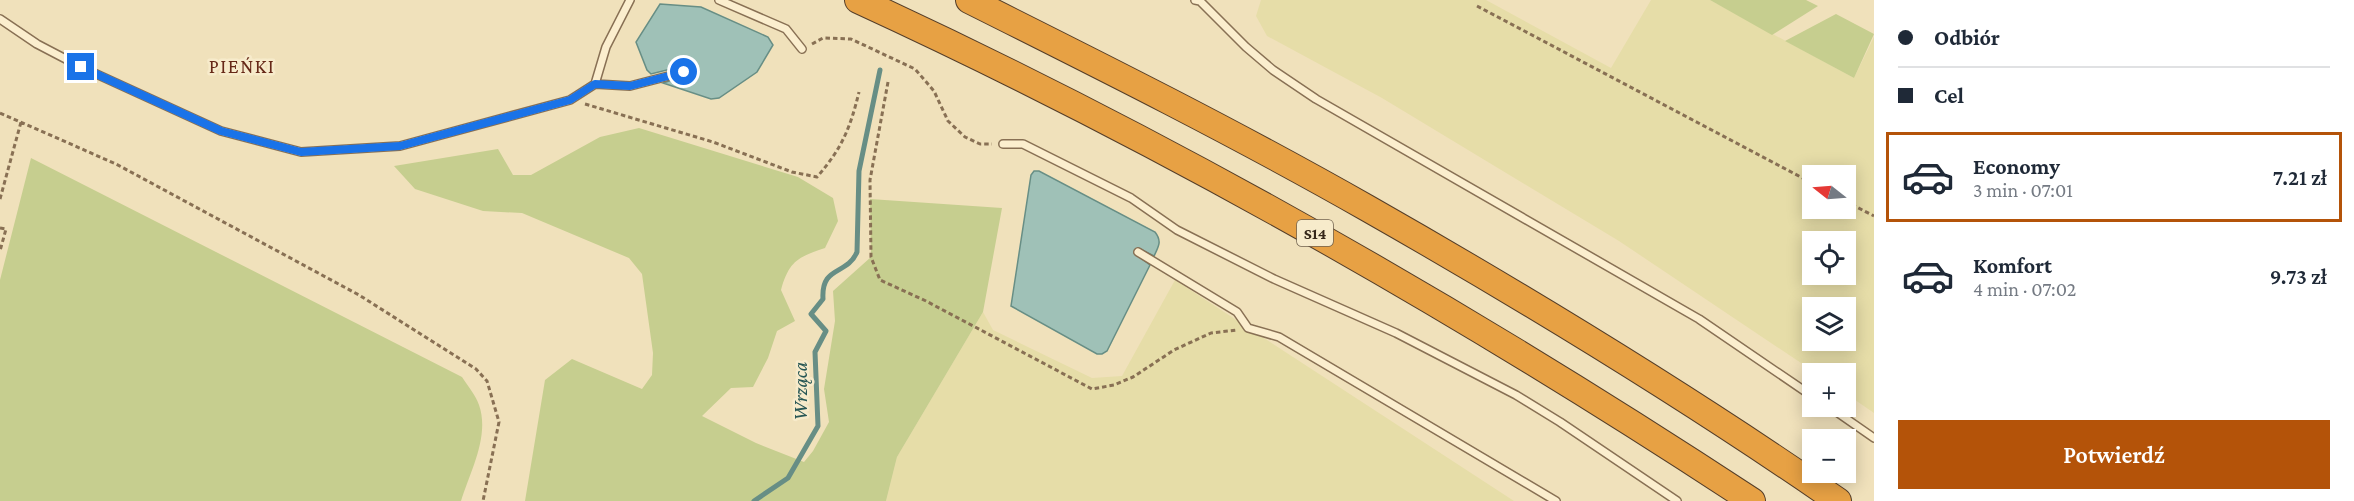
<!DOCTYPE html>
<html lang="pl">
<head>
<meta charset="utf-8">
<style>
  :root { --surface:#fff; --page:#f6f6f7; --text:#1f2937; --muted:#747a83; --line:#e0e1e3; --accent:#b45309 }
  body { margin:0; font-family:"Crimson Pro",serif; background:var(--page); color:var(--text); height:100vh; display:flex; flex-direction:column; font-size:22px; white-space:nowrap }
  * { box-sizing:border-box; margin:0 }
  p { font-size:20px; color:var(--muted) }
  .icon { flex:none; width:33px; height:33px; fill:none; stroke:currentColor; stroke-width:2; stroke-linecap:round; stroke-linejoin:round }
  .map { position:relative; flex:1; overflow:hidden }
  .panel { display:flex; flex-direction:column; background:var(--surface); width:480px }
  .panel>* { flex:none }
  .hud { display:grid; align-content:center; height:132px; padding:0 24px; background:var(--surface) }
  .needle { width:39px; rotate:287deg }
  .fabs { position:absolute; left:1802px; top:165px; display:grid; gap:12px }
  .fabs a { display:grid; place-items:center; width:54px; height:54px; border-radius:0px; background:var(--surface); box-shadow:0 3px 15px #0003; font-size:30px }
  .end { position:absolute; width:27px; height:27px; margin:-14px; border:8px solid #1a73e8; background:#fff; box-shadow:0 0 0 3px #fff }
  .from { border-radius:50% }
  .hud b { display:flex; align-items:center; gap:21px; height:57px; font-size:22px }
  .hud b+b { border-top:2px solid var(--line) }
  .hud i { width:15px; height:15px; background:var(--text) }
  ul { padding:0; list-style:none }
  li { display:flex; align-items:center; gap:18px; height:90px; margin:0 12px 9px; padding:0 12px; border:3px solid transparent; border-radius:0px }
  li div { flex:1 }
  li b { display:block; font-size:22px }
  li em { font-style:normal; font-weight:600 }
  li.on { border-color:var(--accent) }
  li>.icon { width:54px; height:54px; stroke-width:1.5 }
  .primary-button { display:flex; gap:12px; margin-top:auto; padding:12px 24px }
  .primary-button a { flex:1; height:69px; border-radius:0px; background:var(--accent); color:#fff; font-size:24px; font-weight:600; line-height:69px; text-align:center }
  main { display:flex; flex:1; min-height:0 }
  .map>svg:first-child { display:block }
  .farmland { fill:#e6dda8; fill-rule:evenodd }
  .green { fill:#c6ce8f }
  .water { fill:#9fc1b7; stroke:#678e85; stroke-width:1.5 }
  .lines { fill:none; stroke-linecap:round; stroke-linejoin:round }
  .stream { stroke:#678e85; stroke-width:5 }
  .lane-casing { stroke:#887054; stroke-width:10 }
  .highway-casing { stroke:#553e29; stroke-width:28 }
  .path { stroke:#887054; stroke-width:3; stroke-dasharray:4.5 3; stroke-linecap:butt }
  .lane { stroke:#fbeece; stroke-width:7 }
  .highway { stroke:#e7a144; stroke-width:26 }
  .route { stroke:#1a73e8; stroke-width:8 }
  .labels { text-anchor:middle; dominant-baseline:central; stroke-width:5; stroke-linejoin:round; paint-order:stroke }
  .shield { fill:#f7ebcb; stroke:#70624f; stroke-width:1.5 }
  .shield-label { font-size:16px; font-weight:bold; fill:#36281a }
  .neighbourhood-label { font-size:20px; letter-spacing:1.5px; fill:#662817; stroke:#f7ebcb }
  .water-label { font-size:20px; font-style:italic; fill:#285755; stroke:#f7ebcb }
</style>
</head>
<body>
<main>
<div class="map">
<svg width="1874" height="501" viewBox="0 0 1874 501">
  <rect width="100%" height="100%" fill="#f0e1bb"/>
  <!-- farmland -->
  <path class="farmland" d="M 1261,0 L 1486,0 L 1611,68 L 1651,0 L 1710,0 L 1854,78 L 1874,37 L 1874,413 L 1845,393 L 1845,374 L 1816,373 L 1619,241 L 1382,98 L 1267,36 L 1256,16 ZM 1812,176 L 1845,176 L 1845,208 L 1812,208 ZM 1812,242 L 1845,242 L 1845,274 L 1812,274 ZM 1812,308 L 1845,308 L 1845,340 L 1812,340 Z
    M 1175,280 L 1514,501 L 886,501 L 897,457 L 983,312 L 993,330 L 1092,378 L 1122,376 Z"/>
  <!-- green -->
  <path class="green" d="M 1710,0 L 1806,0 L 1818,6 L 1772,35 Z
    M 1836,14 L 1874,34 L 1854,78 L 1785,41 Z
    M 639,128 L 798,177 L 833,198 L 838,221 L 825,248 C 798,257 789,261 781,290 L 795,321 L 777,331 L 768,358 L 753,387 L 731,388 L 702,416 L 756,443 L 804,462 L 813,451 L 829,422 L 824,389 L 835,321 L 833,291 L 871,257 L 870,199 L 1002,208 L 983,312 L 897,457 L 886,501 L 525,501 L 545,380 L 572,359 L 642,389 L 652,375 L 653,353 L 642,274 L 629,258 L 522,213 L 483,211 L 415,189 L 394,166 L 498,149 L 513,175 L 531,175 L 600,137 Z
    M 31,158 L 462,377 C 468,386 476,396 479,405 C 490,436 470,472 461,501 L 0,501 L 0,280 Z"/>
  <!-- water -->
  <path class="water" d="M 660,4 L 701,7 L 768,37 L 773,45 L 757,72 L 719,98 L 711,99 L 663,83 L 691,74 L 687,65 L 651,74 L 647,70 L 636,42 Z
    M 1034,171 L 1039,171 L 1155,232 C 1162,241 1159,246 1154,256 L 1138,248 L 1134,253 L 1150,265 L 1107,351 L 1102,354 L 1097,354 L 1011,306 L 1031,175 Z"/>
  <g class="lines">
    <!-- stream -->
    <path class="stream" d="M 754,501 L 788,478 L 818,426 L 815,352 L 826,331 L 811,314 L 823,299 C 821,265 847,276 857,252 L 859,171 L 880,70"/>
    <defs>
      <path id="lane" d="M 719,0 L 786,29 L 802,49
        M 1195,0 L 1200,1 L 1246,47 L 1273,70 L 1316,99 L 1699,319 L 1812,396
        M 0,19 L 37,44 L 81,67 L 221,131 L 301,152 L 400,146 L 570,100 L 595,84 L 630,86 L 684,72
        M 595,84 L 606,47 L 630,0
        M 1003,144 L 1023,144 L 1131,198 L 1177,230 L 1274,279 L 1396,333 L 1516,395 L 1560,422 L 1677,501
        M 1138,252 L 1237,312 L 1248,328 L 1279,337 L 1556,501
        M 1828,406 L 1874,438"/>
      <path id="highway" d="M 858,0 C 1169,143 1466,313 1752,501
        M 969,0 C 1103,67 1237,134 1367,208 C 1527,299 1686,396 1838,501"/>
    </defs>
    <!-- lane casing -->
    <use href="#lane" class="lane-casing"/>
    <!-- highway casing -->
    <use href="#highway" class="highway-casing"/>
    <!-- path -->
    <path class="path" d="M 1477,6 L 1812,183
      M 812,44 L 823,38 L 851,39 L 915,69 L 934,91 L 948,121 L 965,137 L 980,144 L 992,144
      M 888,82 L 870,180 L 871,257 L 880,280 L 926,301 L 1092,389 L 1114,385 L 1133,377 L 1174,350 L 1211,333 L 1237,330
      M 585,104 L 713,142 L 792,172 L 817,177 C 842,148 850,129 859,92
      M 0,113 L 116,164 L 359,295 L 476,369 L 487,381 L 499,422 L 483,501
      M 0,199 L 21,122
      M 1845,201 L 1874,216
      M 0,228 L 6,229 L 0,251"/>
    <!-- lane -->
    <use href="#lane" class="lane"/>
    <!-- highway -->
    <use href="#highway" class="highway"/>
  </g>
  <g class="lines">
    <!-- route -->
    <path class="route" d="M 81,67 L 221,131 L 301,152 L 400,146 L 570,100 L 595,84 L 630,86 L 684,72"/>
  </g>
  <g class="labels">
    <!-- shield labels -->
    <rect class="shield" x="1297" y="220" width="36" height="26" rx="4.5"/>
    <g class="shield-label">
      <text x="1315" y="233">S14</text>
    </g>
    <!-- neighbourhood labels -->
    <g class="neighbourhood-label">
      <text x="242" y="66">PIEŃKI</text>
    </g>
    <!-- water labels -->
    <g class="water-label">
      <text transform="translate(800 391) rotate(-90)">Wrząca</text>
    </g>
  </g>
</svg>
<div class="fabs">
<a><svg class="needle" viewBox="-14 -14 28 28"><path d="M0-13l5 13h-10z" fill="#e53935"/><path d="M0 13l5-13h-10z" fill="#747a83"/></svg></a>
<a><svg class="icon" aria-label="locate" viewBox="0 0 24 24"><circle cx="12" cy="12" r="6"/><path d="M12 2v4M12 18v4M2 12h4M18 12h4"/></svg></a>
<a><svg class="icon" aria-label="layers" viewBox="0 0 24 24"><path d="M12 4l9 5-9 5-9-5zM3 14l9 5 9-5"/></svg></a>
<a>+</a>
<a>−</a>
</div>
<i class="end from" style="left:684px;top:72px"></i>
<i class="end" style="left:81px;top:67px"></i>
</div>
<section class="panel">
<div class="hud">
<b><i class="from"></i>Odbiór</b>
<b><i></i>Cel</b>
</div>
<ul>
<li class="on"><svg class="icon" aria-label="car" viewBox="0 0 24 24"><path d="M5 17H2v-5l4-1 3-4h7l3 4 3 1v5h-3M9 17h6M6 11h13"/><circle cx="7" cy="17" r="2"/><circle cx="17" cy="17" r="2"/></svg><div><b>Economy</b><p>3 min · 07:01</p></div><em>7.21 zł</em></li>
<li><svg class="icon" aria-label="car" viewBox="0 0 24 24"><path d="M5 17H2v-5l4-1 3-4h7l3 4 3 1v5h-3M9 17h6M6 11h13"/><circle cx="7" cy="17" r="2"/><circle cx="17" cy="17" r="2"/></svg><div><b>Komfort</b><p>4 min · 07:02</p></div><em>9.73 zł</em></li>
</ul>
<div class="primary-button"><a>Potwierdź</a></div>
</section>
</main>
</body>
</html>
